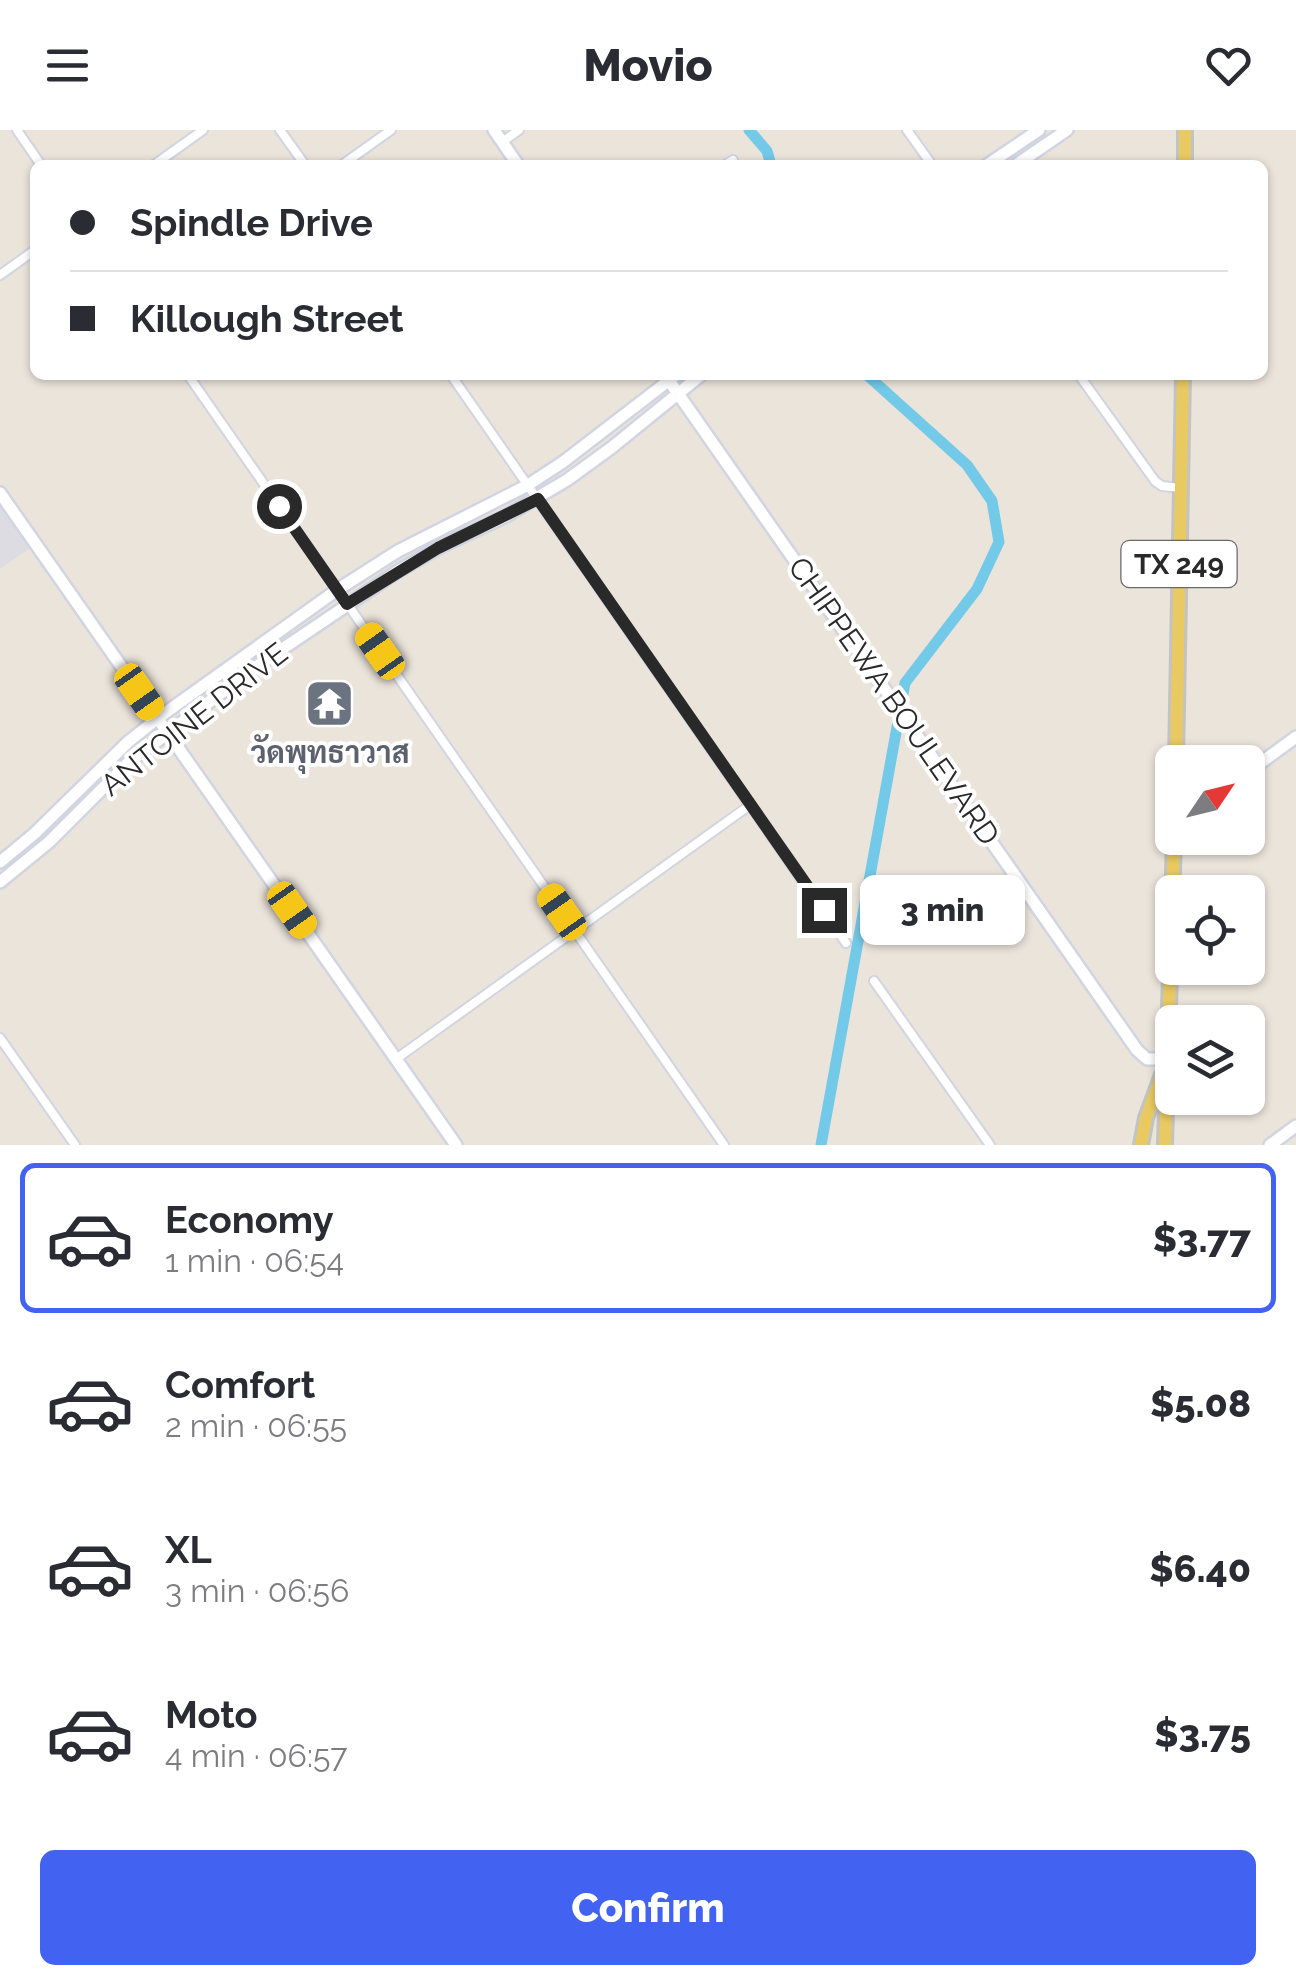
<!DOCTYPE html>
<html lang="en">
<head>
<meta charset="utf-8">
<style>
  :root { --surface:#fff; --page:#f7f7f7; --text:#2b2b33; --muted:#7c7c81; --line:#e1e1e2; --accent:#4262f1 }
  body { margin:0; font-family:Raleway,Sarabun,sans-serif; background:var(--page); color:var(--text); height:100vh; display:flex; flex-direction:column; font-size:38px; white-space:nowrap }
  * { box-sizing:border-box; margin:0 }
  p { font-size:32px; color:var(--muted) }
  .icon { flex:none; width:55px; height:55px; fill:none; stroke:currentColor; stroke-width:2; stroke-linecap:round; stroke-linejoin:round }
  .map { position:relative; height:1015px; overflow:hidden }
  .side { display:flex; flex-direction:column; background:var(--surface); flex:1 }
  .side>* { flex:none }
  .hud { position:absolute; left:30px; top:30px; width:1238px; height:220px; border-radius:15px; box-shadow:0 2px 8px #0004; display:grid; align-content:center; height:220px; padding:0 40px; background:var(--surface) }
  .needle { width:65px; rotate:55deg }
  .controls { position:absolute; left:1155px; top:615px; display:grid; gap:20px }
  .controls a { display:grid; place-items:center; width:110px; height:110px; border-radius:15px; background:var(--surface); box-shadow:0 2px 8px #0004; font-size:50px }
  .end { position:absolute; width:45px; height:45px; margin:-22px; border:12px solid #292929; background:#fff; box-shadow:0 0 0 5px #fff }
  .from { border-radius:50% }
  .bubble { position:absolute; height:70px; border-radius:15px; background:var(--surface); box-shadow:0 2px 8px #0004; font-size:32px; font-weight:800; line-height:70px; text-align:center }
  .car { position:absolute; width:30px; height:60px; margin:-30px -15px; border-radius:12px; box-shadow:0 0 8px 2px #0007; background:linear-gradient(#f5c518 24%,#345 0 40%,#f5c518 0 76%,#345 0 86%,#f5c518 0) }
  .hud b { display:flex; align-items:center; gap:35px; height:95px; font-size:38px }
  .hud b+b { border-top:2px solid var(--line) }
  .hud i { width:25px; height:25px; background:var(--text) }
  ul { padding:18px 0 0; list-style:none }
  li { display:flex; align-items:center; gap:30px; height:150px; margin:0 20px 15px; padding:0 20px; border:5px solid transparent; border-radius:15px }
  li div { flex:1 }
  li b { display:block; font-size:38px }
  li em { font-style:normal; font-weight:800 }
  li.current { border-color:var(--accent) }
  li>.icon { width:90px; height:90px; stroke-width:1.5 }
  .button { display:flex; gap:20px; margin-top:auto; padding:20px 40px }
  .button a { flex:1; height:115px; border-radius:15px; background:var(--accent); color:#fff; font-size:40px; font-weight:800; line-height:115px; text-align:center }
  header { display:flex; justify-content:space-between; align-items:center; height:130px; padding:0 40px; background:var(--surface); font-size:45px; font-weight:800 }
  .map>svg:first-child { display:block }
  .industrial { fill:#dedce3 }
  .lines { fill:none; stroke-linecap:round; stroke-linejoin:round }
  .river { stroke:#73c9e8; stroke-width:11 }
  .street-casing { stroke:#d1d4e1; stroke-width:12 }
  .secondary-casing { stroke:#d1d4e1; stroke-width:16 }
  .primary-casing { stroke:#c3c3c3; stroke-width:18 }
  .street { stroke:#fff; stroke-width:8 }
  .secondary { stroke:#fff; stroke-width:11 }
  .primary { stroke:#e9ca62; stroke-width:12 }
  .route { stroke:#292929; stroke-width:12 }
  .labels { text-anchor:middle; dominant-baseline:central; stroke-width:8; stroke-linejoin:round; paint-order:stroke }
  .shield { fill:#fff; stroke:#696969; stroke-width:2.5 }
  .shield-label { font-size:28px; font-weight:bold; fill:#292929 }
  .street-label { font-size:30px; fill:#292929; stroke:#fff }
  .worship-label { font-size:30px; font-weight:bold; fill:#5b616d; stroke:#fff }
</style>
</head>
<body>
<header><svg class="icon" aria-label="menu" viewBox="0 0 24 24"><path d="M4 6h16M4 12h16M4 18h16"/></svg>Movio<svg class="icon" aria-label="heart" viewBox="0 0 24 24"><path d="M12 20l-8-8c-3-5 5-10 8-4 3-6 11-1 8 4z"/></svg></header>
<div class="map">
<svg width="1296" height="1015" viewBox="0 0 1296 1015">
  <rect width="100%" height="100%" fill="#ebe4db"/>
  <!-- industrial -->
  <path class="industrial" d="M 0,375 L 30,418 L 0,439 Z"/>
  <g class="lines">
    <!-- river -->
    <path class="river" d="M 749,0 L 767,21 L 771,35
      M 821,1015 L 905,553 L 977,459 L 999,412 L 992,371 L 967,335 L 867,245"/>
    <defs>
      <path id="street" d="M 17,0 L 41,35
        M 280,0 L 305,35
        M 907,0 L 932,35
        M 502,12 L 519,0
        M 154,35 L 203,0
        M 342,35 L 391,0
        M 725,35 L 733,30
        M 0,145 L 35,120
        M 188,245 L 724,1015
        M 451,245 L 846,813
        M 1079,245 L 1155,351 L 1162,356 L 1181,358
        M 874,851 L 990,1015
        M 0,908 L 75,1015
        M 396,929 L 750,675"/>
      <path id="secondary" d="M 494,0 L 518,35
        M 987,35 L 1039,0
        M 1016,35 L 1067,0
        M 665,245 L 1137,920 L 1147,929 L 1166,929
        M 0,363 L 456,1015
        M 1248,642 L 1296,607
        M 0,732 L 34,704 L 128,612 L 158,588 L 337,460 L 398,421 L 528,355 L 563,332 L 676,245
        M 0,752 L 49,712 L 129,632 L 257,536 L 398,441 L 438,418 L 506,386 L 567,350 L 611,318 L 701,245
        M 1270,1015 L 1296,996"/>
      <path id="primary" d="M 1185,35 L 1185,0
        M 1176,632 L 1183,245
        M 1141,1015 L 1146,988 L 1162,945
        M 1165,1015 L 1174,708"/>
    </defs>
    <!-- street casing -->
    <use href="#street" class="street-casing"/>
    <!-- secondary casing -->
    <use href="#secondary" class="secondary-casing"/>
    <!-- primary casing -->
    <use href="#primary" class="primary-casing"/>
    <!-- street -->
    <use href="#street" class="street"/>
    <!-- secondary -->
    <use href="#secondary" class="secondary"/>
    <!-- primary -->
    <use href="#primary" class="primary"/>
  </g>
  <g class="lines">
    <!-- route -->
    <path class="route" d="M 279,376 L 347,474 L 438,418 L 538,369 L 824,780"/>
  </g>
  <!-- icons -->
  <defs>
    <symbol id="temple-square" viewBox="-11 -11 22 22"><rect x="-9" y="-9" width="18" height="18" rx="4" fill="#6b7280" stroke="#fff"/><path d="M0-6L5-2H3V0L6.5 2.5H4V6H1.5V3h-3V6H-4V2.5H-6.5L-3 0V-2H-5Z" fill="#fff"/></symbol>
  </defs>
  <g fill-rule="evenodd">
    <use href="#temple-square" x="302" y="546" width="55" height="55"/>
  </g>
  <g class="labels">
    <!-- shield labels -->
    <rect class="shield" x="1121.5" y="411" width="115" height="46" rx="8"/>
    <g class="shield-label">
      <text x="1179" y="434">TX 249</text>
    </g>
    <!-- street labels -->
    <g class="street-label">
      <text transform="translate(894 571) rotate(55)">CHIPPEWA BOULEVARD</text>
      <text transform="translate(194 589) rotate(-38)">ANTOINE DRIVE</text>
    </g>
    <!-- worship labels -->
    <g class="worship-label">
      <text x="330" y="622">วัดพุทธาวาส</text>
    </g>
  </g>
</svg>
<div class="controls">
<a><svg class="needle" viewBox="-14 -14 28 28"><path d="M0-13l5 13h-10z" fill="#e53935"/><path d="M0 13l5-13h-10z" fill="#7c7c81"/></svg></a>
<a><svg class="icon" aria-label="locate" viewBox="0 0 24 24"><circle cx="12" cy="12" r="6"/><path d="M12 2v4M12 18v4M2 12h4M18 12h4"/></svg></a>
<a><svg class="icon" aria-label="layers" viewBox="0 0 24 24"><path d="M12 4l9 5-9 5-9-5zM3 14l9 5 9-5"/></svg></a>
</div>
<i class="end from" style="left:279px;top:376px"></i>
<i class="end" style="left:824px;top:780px"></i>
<div class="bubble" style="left:860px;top:745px;width:165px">3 min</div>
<i class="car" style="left:380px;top:521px;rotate:325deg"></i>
<i class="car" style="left:139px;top:562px;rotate:145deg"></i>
<i class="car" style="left:292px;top:780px;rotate:145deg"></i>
<i class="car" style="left:562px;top:782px;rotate:325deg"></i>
<div class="hud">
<b><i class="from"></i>Spindle Drive</b>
<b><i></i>Killough Street</b>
</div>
</div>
<section class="side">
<ul>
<li class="current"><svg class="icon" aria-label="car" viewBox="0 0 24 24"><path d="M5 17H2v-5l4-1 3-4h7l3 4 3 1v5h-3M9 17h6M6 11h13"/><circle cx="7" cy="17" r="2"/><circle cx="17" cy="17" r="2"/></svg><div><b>Economy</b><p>1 min · 06:54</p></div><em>$3.77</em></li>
<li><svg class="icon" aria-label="car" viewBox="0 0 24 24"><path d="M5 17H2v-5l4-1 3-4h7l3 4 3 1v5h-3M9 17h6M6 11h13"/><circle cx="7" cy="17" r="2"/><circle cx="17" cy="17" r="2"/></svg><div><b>Comfort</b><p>2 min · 06:55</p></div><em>$5.08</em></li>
<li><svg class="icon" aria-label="car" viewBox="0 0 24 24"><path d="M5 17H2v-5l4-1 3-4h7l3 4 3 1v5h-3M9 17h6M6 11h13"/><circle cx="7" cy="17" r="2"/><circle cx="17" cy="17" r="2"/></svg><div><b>XL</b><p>3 min · 06:56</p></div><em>$6.40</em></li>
<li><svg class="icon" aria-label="car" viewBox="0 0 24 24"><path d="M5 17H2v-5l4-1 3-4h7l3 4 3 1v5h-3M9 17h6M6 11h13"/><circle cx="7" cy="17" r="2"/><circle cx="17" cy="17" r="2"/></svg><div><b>Moto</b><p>4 min · 06:57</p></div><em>$3.75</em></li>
</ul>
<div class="button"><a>Confirm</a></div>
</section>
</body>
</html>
